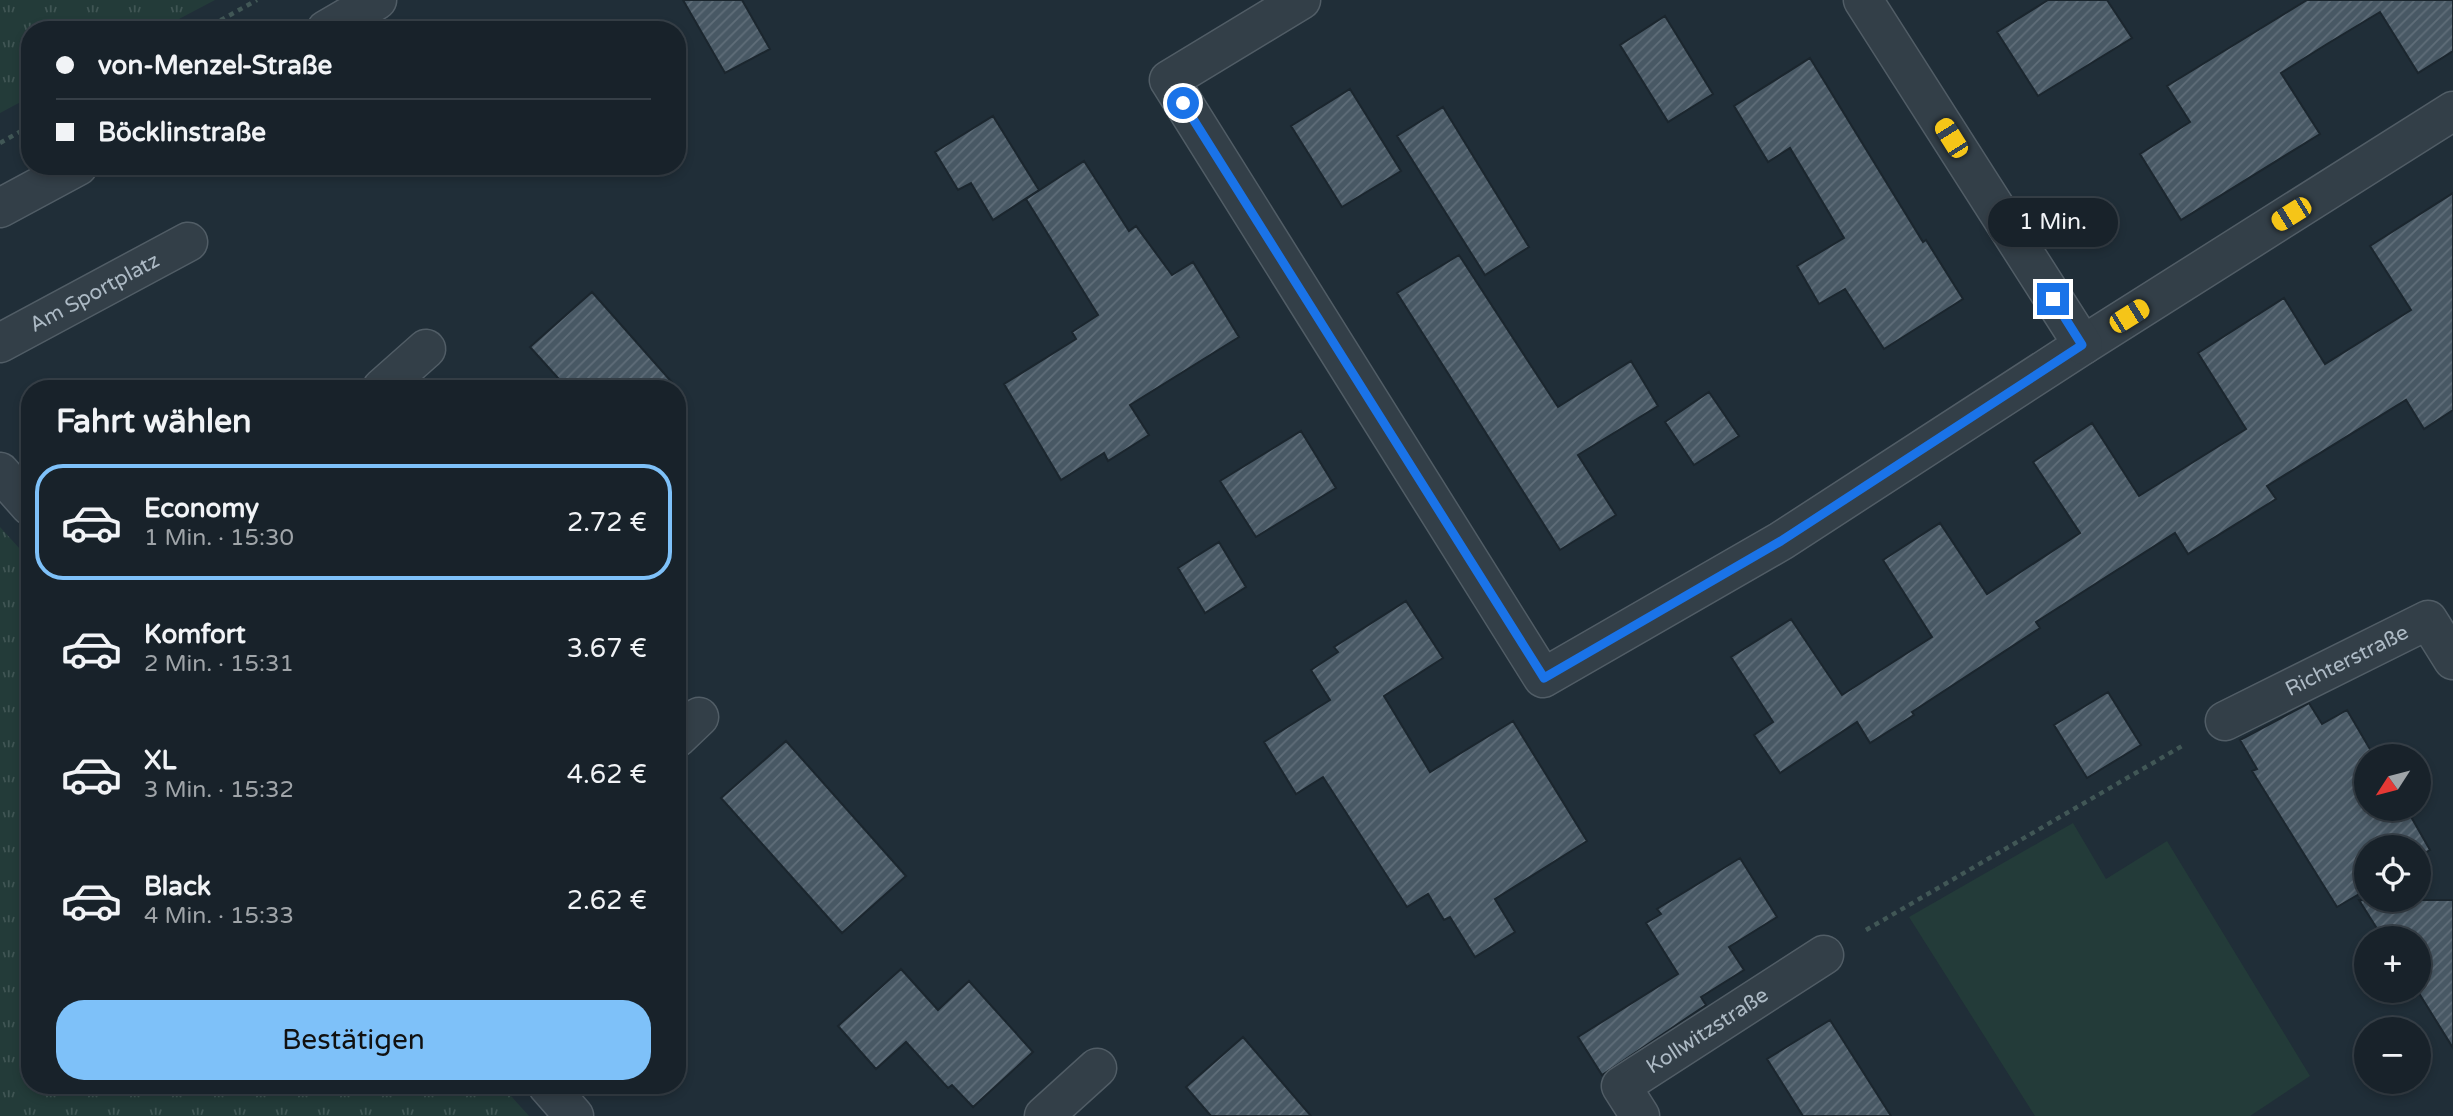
<!DOCTYPE html>
<html lang="de">
<head>
<meta charset="utf-8">
<style>
  :root { --surface:#18222a; --page:#252f36; --text:#f1f3f6; --muted:#9fa4a8; --line:#363f47; --accent:#7ec1f9 }
  body { margin:0; font-family:"Varela Round",sans-serif; background:var(--page); color:var(--text); height:100vh; display:flex; flex-direction:column; font-size:26px; white-space:nowrap }
  * { box-sizing:border-box; margin:0 }
  p { font-size:23px; color:var(--muted) }
  .icon { flex:none; width:38px; height:38px; fill:none; stroke:currentColor; stroke-width:2; stroke-linecap:round; stroke-linejoin:round }
  .map { position:relative; flex:1; overflow:hidden }
  .details { position:absolute; left:21px; top:380px; width:665px; height:714px; display:flex; flex-direction:column; background:var(--surface); border-radius:28px; box-shadow:0 4px 10px #0003,0 0 0 2px var(--line) }
  .details>* { flex:none }
  .top-card { position:absolute; left:21px; top:21px; width:665px; height:154px; border-radius:28px; box-shadow:0 4px 10px #0003,0 0 0 2px var(--line); display:grid; align-content:center; height:154px; padding:0 35px; background:var(--surface) }
  .needle { width:46px; rotate:234deg }
  .fabs { position:absolute; left:2354px; top:744px; display:grid; gap:14px }
  .fabs a { display:grid; place-items:center; width:77px; height:77px; border-radius:50%; background:var(--surface); box-shadow:0 4px 10px #0003,0 0 0 2px var(--line); font-size:35px }
  .end { position:absolute; width:32px; height:32px; margin:-16px; border:9px solid #1a73e8; background:#fff; box-shadow:0 0 0 4px #fff }
  .from { border-radius:50% }
  .bubble { position:absolute; height:49px; border-radius:24px; background:var(--surface); box-shadow:0 4px 10px #0003,0 0 0 2px var(--line); font-size:23px; font-weight:600; line-height:49px; text-align:center }
  .car { position:absolute; width:21px; height:42px; margin:-21px -10px; border-radius:9px; box-shadow:0 0 5px 2px #0007; background:linear-gradient(#f5c518 24%,#345 0 40%,#f5c518 0 76%,#345 0 86%,#f5c518 0) }
  .top-card b { display:flex; align-items:center; gap:24px; height:66px; font-size:26px }
  .top-card b+b { border-top:2px solid var(--line) }
  .top-card i { width:18px; height:18px; background:var(--text) }
  ul { padding:0; list-style:none }
  li { display:flex; align-items:center; gap:21px; height:116px; margin:0 14px 10px; padding:0 21px; border:4px solid transparent; border-radius:28px }
  li div { flex:1 }
  li b { display:block; font-size:26px }
  li em { font-style:normal; font-weight:600 }
  li.selected { border-color:var(--accent) }
  li>.icon { width:63px; height:63px; stroke-width:1.5 }
  h2 { padding:0 35px; font-size:32px; line-height:84px }
  .primary-button { display:flex; gap:14px; margin-top:auto; padding:14px 35px }
  .primary-button a { flex:1; height:80px; border-radius:28px; background:var(--accent); color:#111; font-size:28px; font-weight:600; line-height:80px; text-align:center }
  .map>svg:first-child { display:block }
  .grass { fill:url(#grass-tufts) }
  .green { fill:#233b39 }
  .building { fill:url(#building-hatch); stroke:#1b262e; stroke-width:2 }
  .lines { fill:none; stroke-linecap:round; stroke-linejoin:round }
  .minor-casing { stroke:#515d66; stroke-width:41 }
  .tertiary-casing { stroke:#515d66; stroke-width:41 }
  .path { stroke:#415756; stroke-width:4.5; stroke-dasharray:5 5; stroke-linecap:butt }
  .minor { stroke:#333f48; stroke-width:38 }
  .tertiary { stroke:#333f48; stroke-width:38 }
  .route { stroke:#1a73e8; stroke-width:9 }
  .labels { text-anchor:middle; dominant-baseline:central; stroke-width:6; stroke-linejoin:round; paint-order:stroke }
  .street-label { font-size:21px; fill:#adbac5; stroke:#19242c }
</style>
</head>
<body>
<div class="map">
<svg width="2453" height="1116" viewBox="0 0 2453 1116">
  <defs>
    <pattern id="grass-tufts" width="24" height="20" patternUnits="userSpaceOnUse" patternTransform="scale(1.75)"><rect width="24" height="20" fill="#233b39"/><path d="M3 7l-1-3M5 7V3M7 7l1-3M15 17l-1-3M17 17v-4M19 17l1-3" fill="none" stroke="#405554"/></pattern>
    <pattern id="building-hatch" width="6" height="6" patternUnits="userSpaceOnUse" patternTransform="scale(1.75)"><rect width="6" height="6" fill="#485864"/><path d="M-1 1l2-2M0 6l6-6M5 7l2-2" fill="none" stroke="#606e79"/></pattern>
  </defs>
  <rect width="100%" height="100%" fill="#202e38"/>
  <!-- grass -->
  <path class="grass" d="M 0,0 L 215,0 L 158,30 L 30,30 L 30,97 L 0,113 Z
    M 0,527 L 30,560 L 30,1085 L 501,1085 L 529,1116 L 0,1116 Z"/>
  <!-- green -->
  <path class="green" d="M 2073,823 L 2106,879 L 2167,841 L 2310,1076 L 2250,1116 L 2035,1116 L 1909,917 Z"/>
  <!-- building -->
  <path class="building" d="M 683,0 L 742,0 L 770,49 L 725,73 Z
    M 2048,0 L 2107,0 L 2132,38 L 2038,96 L 1997,32 Z
    M 2307,0 L 2453,0 L 2453,51 L 2418,73 L 2380,12 L 2327,44 L 2281,73 L 2320,134 L 2181,220 L 2140,154 L 2190,122 L 2167,86 Z
    M 1665,16 L 1713,94 L 1668,122 L 1620,45 Z
    M 1810,58 L 1923,242 L 1926,240 L 1963,299 L 1884,349 L 1845,289 L 1819,304 L 1797,266 L 1844,238 L 1790,148 L 1768,162 L 1734,106 Z
    M 1350,89 L 1401,171 L 1342,207 L 1291,126 Z
    M 1443,107 L 1529,247 L 1485,275 L 1397,136 Z
    M 993,116 L 1039,190 L 993,220 L 971,183 L 958,190 L 935,152 Z
    M 1084,161 L 1129,231 L 1136,226 L 1172,275 L 1193,262 L 1239,337 L 1130,405 L 1149,435 L 1108,461 L 1104,453 L 1061,480 L 1004,384 L 1076,339 L 1072,332 L 1098,315 L 1026,199 Z
    M 2453,193 L 2453,410 L 2424,429 L 2406,400 L 2267,486 L 2276,499 L 2188,554 L 2175,533 L 2036,622 L 2040,628 L 1912,712 L 1914,715 L 1870,743 L 1857,722 L 1780,773 L 1754,735 L 1773,722 L 1731,657 L 1791,619 L 1842,695 L 1932,637 L 1883,560 L 1940,523 L 1987,594 L 2080,533 L 2033,462 L 2092,423 L 2139,496 L 2246,429 L 2198,353 L 2284,298 L 2325,364 L 2411,310 L 2370,246 Z
    M 1459,255 L 1558,407 L 1631,361 L 1658,406 L 1578,455 L 1616,515 L 1560,550 L 1397,293 Z
    M 592,292 L 677,388 L 567,388 L 530,347 Z
    M 1709,392 L 1739,436 L 1694,465 L 1665,422 Z
    M 1301,431 L 1336,488 L 1256,537 L 1220,481 Z
    M 1219,542 L 1246,587 L 1205,613 L 1178,568 Z
    M 1406,601 L 1443,658 L 1384,696 L 1430,772 L 1513,721 L 1587,841 L 1495,899 L 1515,932 L 1475,957 L 1450,917 L 1444,920 L 1428,894 L 1407,907 L 1323,777 L 1296,794 L 1264,742 L 1330,700 L 1311,670 L 1338,652 L 1334,647 Z
    M 2108,692 L 2141,745 L 2087,778 L 2054,725 Z
    M 2309,703 L 2322,724 L 2347,710 L 2374,756 L 2366,756 L 2366,808 L 2406,808 L 2430,850 L 2418,857 L 2418,847 L 2366,847 L 2366,890 L 2337,907 L 2252,771 L 2257,769 L 2240,740 Z
    M 786,741 L 906,876 L 842,933 L 721,798 Z
    M 1740,858 L 1777,917 L 1729,947 L 1744,970 L 1701,997 L 1706,1005 L 1602,1075 L 1578,1037 L 1678,974 L 1646,923 L 1661,914 L 1657,909 Z
    M 2359,900 L 2453,900 L 2453,1048 L 2417,990 L 2418,938 L 2383,938 Z
    M 901,969 L 938,1010 L 969,981 L 1033,1052 L 973,1107 L 952,1085 L 948,1088 L 906,1042 L 876,1069 L 838,1026 Z
    M 1830,1020 L 1891,1116 L 1803,1116 L 1767,1059 Z
    M 1243,1037 L 1311,1116 L 1211,1116 L 1186,1087 Z"/>
  <g class="lines">
    <defs>
      <g id="minor">
        <path d="M 1301,0 L 1169,80 L 1543,678 L 1781,541 L 2083,345 L 2453,111"/>
        <path d="M 1863,0 L 2083,345"/>
        <path id="s1" d="M 0,343 L 188,242"/>
        <path d="M 382,388 L 426,349"/>
        <path d="M 0,472 L 30,506"/>
        <path id="s2" d="M 2225,721 L 2428,620 L 2453,660"/>
        <path d="M 677,738 L 699,717"/>
        <path d="M 547,1085 L 574,1116"/>
        <path d="M 1044,1116 L 1097,1068"/>
        <path id="s3" d="M 1640,1116 L 1621,1086 L 1824,955"/>
      </g>
      <path id="tertiary" d="M 326,30 L 377,0
        M 0,208 L 78,166"/>
    </defs>
    <!-- minor casing -->
    <use href="#minor" class="minor-casing"/>
    <!-- tertiary casing -->
    <use href="#tertiary" class="tertiary-casing"/>
    <!-- path -->
    <path class="path" d="M 203,30 L 257,0
      M 0,143 L 30,126
      M 1866,930 L 2182,746"/>
    <!-- minor -->
    <use href="#minor" class="minor"/>
    <!-- tertiary -->
    <use href="#tertiary" class="tertiary"/>
  </g>
  <g class="lines">
    <!-- route -->
    <path class="route" d="M 1183,103 L 1544,678 L 1781,541 L 2082,345 L 2053,299"/>
  </g>
  <g class="labels">
    <!-- street labels -->
    <g class="street-label">
      <text stroke="none"><textPath href="#s1" startOffset="107">Am Sportplatz</textPath></text>
      <text stroke="none"><textPath href="#s2" startOffset="136">Richterstraße</textPath></text>
      <text stroke="none"><textPath href="#s3" startOffset="138">Kollwitzstraße</textPath></text>
    </g>
  </g>
</svg>
<div class="fabs">
<a><svg class="needle" viewBox="-14 -14 28 28"><path d="M0-13l5 13h-10z" fill="#e53935"/><path d="M0 13l5-13h-10z" fill="#9fa4a8"/></svg></a>
<a><svg class="icon" aria-label="locate" viewBox="0 0 24 24"><circle cx="12" cy="12" r="6"/><path d="M12 2v4M12 18v4M2 12h4M18 12h4"/></svg></a>
<a>+</a>
<a>−</a>
</div>
<i class="end from" style="left:1183px;top:103px"></i>
<i class="end" style="left:2053px;top:299px"></i>
<div class="bubble" style="left:1988px;top:198px;width:130px">1 Min.</div>
<i class="car" style="left:1951px;top:138px;rotate:328deg"></i>
<i class="car" style="left:2291px;top:214px;rotate:238deg"></i>
<i class="car" style="left:2129px;top:316px;rotate:58deg"></i>
<div class="top-card">
<b><i class="from"></i>von-Menzel-Straße</b>
<b><i></i>Böcklinstraße</b>
</div>
<section class="details">
<h2>Fahrt wählen</h2>
<ul>
<li class="selected"><svg class="icon" aria-label="car" viewBox="0 0 24 24"><path d="M5 17H2v-5l4-1 3-4h7l3 4 3 1v5h-3M9 17h6M6 11h13"/><circle cx="7" cy="17" r="2"/><circle cx="17" cy="17" r="2"/></svg><div><b>Economy</b><p>1 Min. · 15:30</p></div><em>2.72 €</em></li>
<li><svg class="icon" aria-label="car" viewBox="0 0 24 24"><path d="M5 17H2v-5l4-1 3-4h7l3 4 3 1v5h-3M9 17h6M6 11h13"/><circle cx="7" cy="17" r="2"/><circle cx="17" cy="17" r="2"/></svg><div><b>Komfort</b><p>2 Min. · 15:31</p></div><em>3.67 €</em></li>
<li><svg class="icon" aria-label="car" viewBox="0 0 24 24"><path d="M5 17H2v-5l4-1 3-4h7l3 4 3 1v5h-3M9 17h6M6 11h13"/><circle cx="7" cy="17" r="2"/><circle cx="17" cy="17" r="2"/></svg><div><b>XL</b><p>3 Min. · 15:32</p></div><em>4.62 €</em></li>
<li><svg class="icon" aria-label="car" viewBox="0 0 24 24"><path d="M5 17H2v-5l4-1 3-4h7l3 4 3 1v5h-3M9 17h6M6 11h13"/><circle cx="7" cy="17" r="2"/><circle cx="17" cy="17" r="2"/></svg><div><b>Black</b><p>4 Min. · 15:33</p></div><em>2.62 €</em></li>
</ul>
<div class="primary-button"><a>Bestätigen</a></div>
</section>
</div>
</body>
</html>
